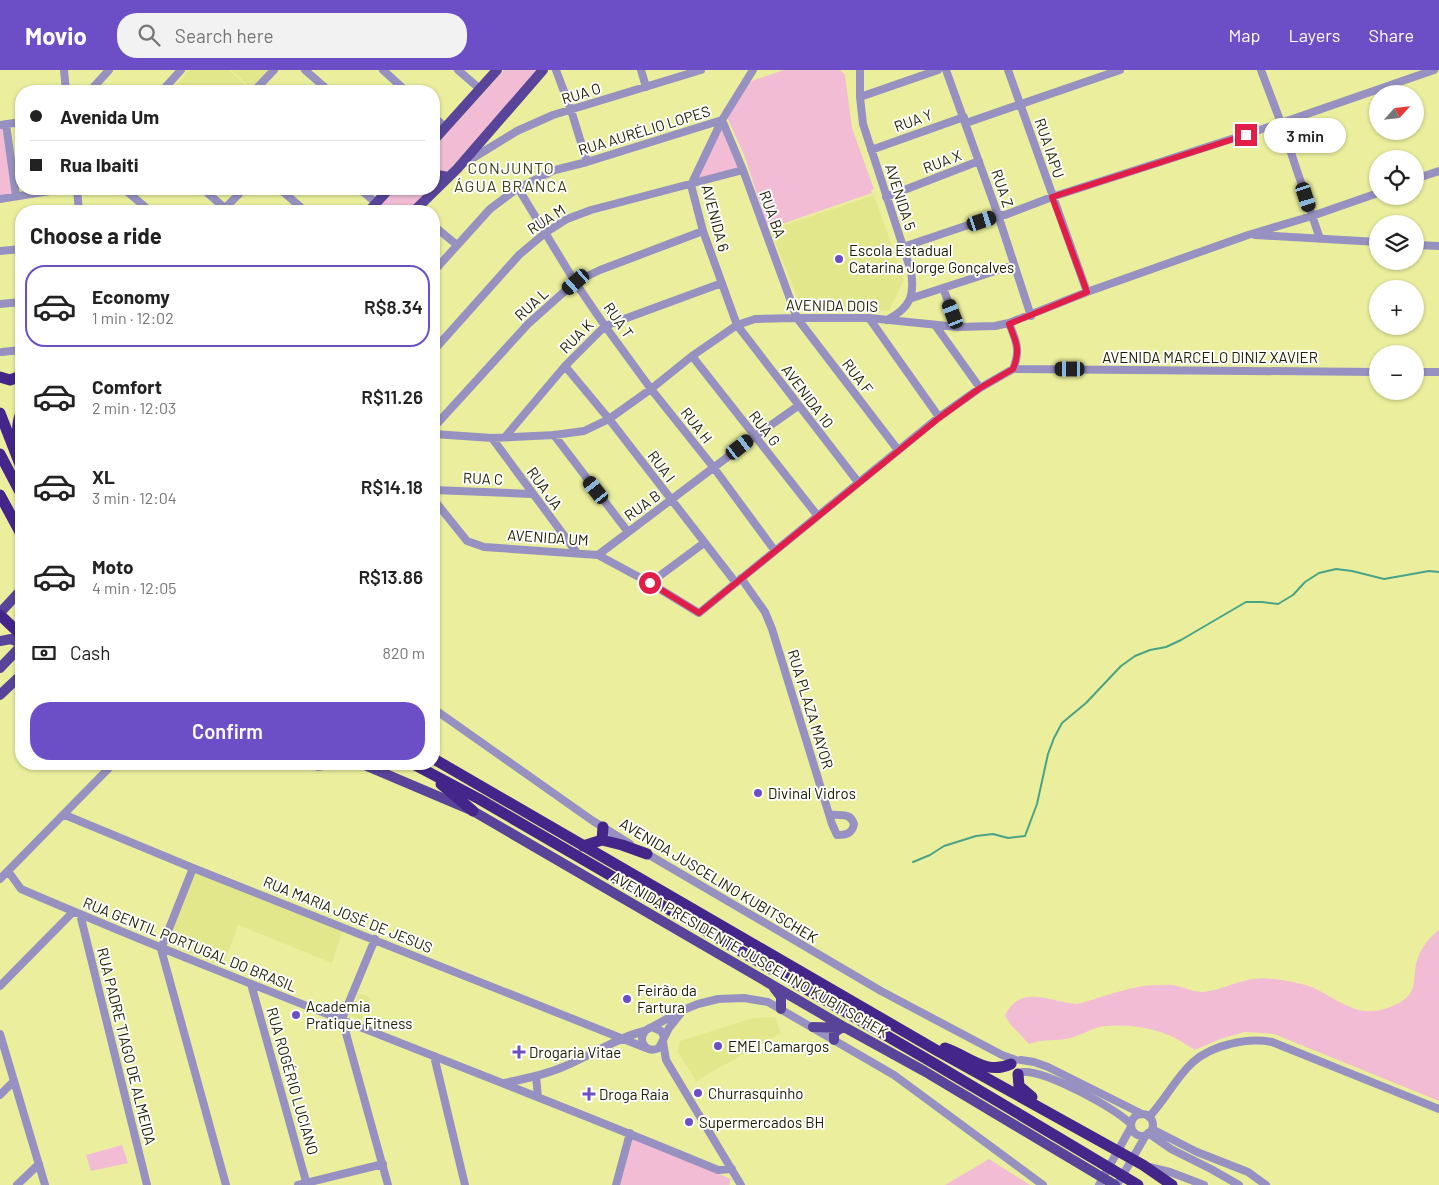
<!DOCTYPE html>
<html lang="en">
<head>
<meta charset="utf-8">
<style>
  :root { --surface:#fff; --page:#f2f2f2; --text:#222; --muted:#767676; --line:#e0e0e0; --accent:#6c4ec7 }
  body { margin:0; font-family:Barlow,sans-serif; background:var(--page); color:var(--text); height:100vh; display:flex; flex-direction:column; font-size:19px; white-space:nowrap }
  * { box-sizing:border-box; margin:0 }
  p { font-size:16px; color:var(--muted) }
  .icon { flex:none; width:28px; height:28px; fill:none; stroke:currentColor; stroke-width:2; stroke-linecap:round; stroke-linejoin:round }
  .map { position:relative; flex:1; overflow:hidden }
  .panel { position:absolute; left:15px; top:135px; width:425px; height:565px; display:flex; flex-direction:column; background:var(--surface); border-radius:20px; box-shadow:0 1px 4px #0004 }
  .panel>* { flex:none }
  .banner { position:absolute; left:15px; top:15px; width:425px; height:110px; border-radius:20px; box-shadow:0 1px 4px #0004; display:grid; align-content:center; height:110px; padding:0 15px; background:var(--surface) }
  .needle { width:32px; rotate:63deg }
  .fabs { position:absolute; left:1369px; top:15px; display:grid; gap:10px }
  .fabs a { display:grid; place-items:center; width:55px; height:55px; border-radius:50%; background:var(--surface); box-shadow:0 1px 4px #0004; font-size:25px }
  .end { position:absolute; width:22px; height:22px; margin:-11px; border:6px solid #e11d48; background:#fff; box-shadow:0 0 0 2px #fff }
  .from { border-radius:50% }
  .bubble { position:absolute; height:35px; border-radius:18px; background:var(--surface); box-shadow:0 1px 4px #0004; font-size:16px; font-weight:600; line-height:35px; text-align:center }
  .car { position:absolute; width:15px; height:30px; margin:-15px -8px; border-radius:6px; box-shadow:0 0 4px 1px #0007; background:linear-gradient(#222 24%,#8ab4d8 0 40%,#222 0 76%,#8ab4d8 0 86%,#222 0) }
  .banner b { display:flex; align-items:center; gap:18px; height:48px; font-size:19px }
  .banner b+b { border-top:1px solid var(--line) }
  .banner i { width:12px; height:12px; background:var(--text) }
  ul { padding:0; list-style:none }
  li { display:flex; align-items:center; gap:15px; height:82px; margin:0 10px 8px; padding:0 5px; border:2px solid transparent; border-radius:20px }
  li div { flex:1 }
  li b { display:block; font-size:19px }
  li em { font-style:normal; font-weight:600 }
  li.active { border-color:var(--accent) }
  li>.icon { width:45px; height:45px; stroke-width:1.5 }
  h2 { padding:0 15px; font-size:22px; line-height:60px }
  .pay { display:flex; align-items:center; gap:12px; height:55px; padding:0 15px; font-size:19px }
  .pay p { margin-inline-start:auto }
  .button { display:flex; gap:10px; margin-top:auto; padding:10px 15px }
  .button a { flex:1; height:58px; border-radius:20px; background:var(--accent); color:#fff; font-size:20px; font-weight:600; line-height:58px; text-align:center }
  header { display:flex; align-items:center; gap:30px; box-sizing:border-box; height:70px; padding:0 25px; background:var(--accent); color:#fff }
  header strong { font-size:24px }
  nav { display:flex; gap:28px; margin-inline-start:auto; font-size:18px }
  .search { width:350px; height:45px; background:var(--page); display:flex; align-items:center; gap:12px; box-sizing:border-box; padding:0 18px; border-radius:20px; color:var(--muted); font-size:19px }
  .map>svg:first-child { display:block }
  .built { fill:#e3e78c }
  .green { fill:#f2bcd4 }
  .lines { fill:none; stroke-linecap:round; stroke-linejoin:round }
  .stream { stroke:#49a387; stroke-width:2 }
  .minor { stroke:#9791c1; stroke-width:8 }
  .major { stroke:#58459a; stroke-width:10 }
  .highway { stroke:#44268b; stroke-width:11 }
  .route { stroke:#e11d48; stroke-width:6 }
  .poi-dot { fill:#6c4ec7; stroke:#fff; stroke-width:2 }
  .labels { text-anchor:middle; dominant-baseline:central; stroke-width:4; stroke-linejoin:round; paint-order:stroke }
  .street-label { font-size:15px; fill:#202000; stroke:#fff }
  .poi-label { font-size:15px; fill:#202000; stroke:#fff; text-anchor:start }
  .neighbourhood-label { font-size:16px; letter-spacing:1px; fill:#414217; stroke:#fff }
</style>
</head>
<body>
<header>
<strong>Movio</strong>
<div class="search"><svg class="icon" aria-label="search" viewBox="0 0 24 24"><circle cx="10" cy="10" r="6"/><path d="M15 15l6 6"/></svg>Search here</div>
<nav><a>Map</a><a>Layers</a><a>Share</a></nav>
</header>
<div class="map">
<svg width="1439" height="1115" viewBox="0 0 1439 1115">
  <rect width="100%" height="100%" fill="#ebef9d"/>
  <!-- built -->
  <path class="built" d="M 189,0 L 229,0 L 250,19 L 248,21 L 182,21 L 176,16 Z
    M 231,0 L 269,0 L 252,19 Z
    M 874,125 L 904,210 L 889,241 L 800,234 L 770,160 Z
    M 195,801 L 343,860 L 332,893 L 238,855 L 223,897 L 167,874 Z
    M 359,923 L 371,928 L 361,950 L 349,945 Z
    M 775,947 L 781,963 L 696,1011 L 677,981 L 680,971 L 753,948 Z"/>
  <!-- green -->
  <path class="green" d="M 504,0 L 540,0 L 448,101 L 439,101 L 434,98 L 434,77 Z
    M 784,0 L 840,0 L 845,5 L 852,58 L 874,119 L 871,120 L 872,123 L 776,156 L 774,153 L 767,156 L 745,87 L 727,47 L 749,12 Z
    M 722,50 L 743,100 L 691,115 Z
    M 6,55 L 15,126 L 0,128 L 0,56 Z
    M 395,119 L 421,119 L 424,123 L 423,128 L 411,141 L 374,141 Z
    M 1439,860 L 1439,1031 L 1274,964 L 1245,962 L 1220,969 L 1195,980 C 1186,975 1177,968 1168,965 C 1147,956 1117,953 1096,958 C 1087,961 1079,966 1070,968 C 1055,972 1045,968 1029,974 L 1011,955 L 1005,946 C 1020,913 1050,932 1077,934 C 1104,927 1131,915 1158,915 C 1164,915 1172,914 1177,916 C 1186,918 1193,922 1203,922 C 1229,919 1245,905 1273,909 C 1288,911 1304,913 1318,920 C 1348,936 1363,951 1399,933 C 1417,923 1413,912 1416,894 C 1419,881 1428,868 1439,860 Z
    M 633,1067 L 731,1109 L 729,1115 L 620,1115 Z
    M 122,1075 L 128,1093 L 91,1101 L 86,1085 Z
    M 989,1089 L 1030,1115 L 945,1115 Z"/>
  <g class="lines">
    <!-- stream -->
    <path class="stream" d="M 913,792 L 930,785 L 944,776 L 976,766 L 993,764 L 1008,768 L 1025,766 L 1037,734 L 1048,684 L 1054,668 L 1062,653 L 1086,633 L 1121,596 L 1135,586 L 1150,580 L 1166,577 L 1181,570 L 1246,532 L 1262,532 L 1278,534 L 1293,525 L 1305,512 L 1319,503 L 1336,499 L 1352,501 L 1384,509 L 1429,501 L 1439,502"/>
    <!-- minor -->
    <path class="minor" d="M 64,0 L 66,21
      M 305,0 L 329,21
      M 383,0 L 406,21
      M 458,0 L 480,19
      M 556,0 L 571,40 L 587,92
      M 641,0 L 646,17
      M 753,0 L 722,50 L 691,115 L 703,161 L 737,255 L 858,412
      M 860,0 L 860,27 L 863,54 L 911,201 C 915,226 910,238 887,250
      M 946,0 L 998,145 L 1031,246
      M 1008,0 L 1087,222
      M 1261,0 L 1281,53 L 1320,169
      M 90,21 L 109,0
      M 162,21 L 181,0
      M 254,21 L 274,0
      M 860,27 L 938,0
      M 434,47 L 445,57
      M 966,53 L 1120,0
      M 6,54 L 16,126
      M 0,55 L 21,52
      M 871,80 L 964,47
      M 465,93 L 517,61 L 553,45 L 701,0
      M 1415,109 L 1439,101
      M 518,118 L 575,212 L 605,256 L 651,319 L 714,398 L 775,481
      M 77,119 L 79,141
      M 124,119 L 150,141
      M 203,119 L 228,141
      M 280,119 L 305,141
      M 360,119 L 376,133
      M 886,127 L 979,91
      M 0,129 L 62,119
      M 222,141 L 244,119
      M 434,156 L 457,175
      M 1255,165 L 1378,172
      M 1415,175 L 1439,176
      M 903,177 L 998,145 L 1005,145 L 1052,127 L 1281,53 L 1434,0
      M 0,181 L 21,179
      M 434,201 L 490,139 L 518,118 L 555,100 L 587,92 L 722,50 L 743,100 L 797,248 L 898,380
      M 943,218 L 958,257
      M 912,228 L 1014,195
      M 0,234 L 21,232
      M 869,248 L 939,347
      M 935,255 L 980,318
      M 434,280 L 519,185 L 545,163 L 567,149 L 591,140 L 743,100
      M 2,282 L 21,280
      M 692,286 L 817,445
      M 565,296 L 609,349 L 736,513
      M 1013,299 L 1378,302
      M 1415,302 L 1439,302
      M 434,357 L 528,254 L 575,212 L 600,200 L 703,161
      M 434,364 L 492,368 L 554,365 L 584,361 L 609,349 L 651,319 L 692,286 L 737,255 L 755,249 L 797,248 L 869,248 L 958,257 L 995,256 L 1009,253 L 1087,222 L 1248,165 L 1312,146 L 1378,123
      M 554,365 L 628,462
      M 505,367 L 565,296 L 605,256 L 722,213
      M 492,368 L 577,483
      M 434,420 L 532,424
      M 434,430 L 467,471 L 484,477 L 598,485 L 650,513 L 699,543 L 939,347 L 980,318 L 1013,299 C 1021,280 1016,271 1009,253
      M 598,485 L 754,367 L 798,336
      M 741,508 L 765,542 L 772,559 L 832,754 L 837,765 C 846,765 852,764 854,754 C 850,741 839,747 829,744
      M 650,513 L 704,473
      M 434,639 L 593,751 L 630,774
      M 309,694 L 318,697 L 335,694
      M 65,745 L 193,798 L 646,978
      M 644,782 L 881,921 L 1002,985 L 1016,990
      M 8,801 L 21,819 C 251,918 487,1004 718,1100 L 732,1099
      M 0,809 L 113,694
      M 80,844 L 147,1115
      M 375,869 L 342,949 L 388,1115
      M 161,879 L 226,1115
      M 161,879 L 193,798
      M 251,914 L 307,1115
      M 0,916 L 73,842
      M 652,957 L 683,940 L 698,934 L 718,929 L 744,928 L 768,932 L 894,1005 L 1043,1115
      M 0,964 L 45,1115
      M 664,967 L 661,961 L 652,957 C 634,963 643,986 659,978 L 669,958 L 681,943
      M 663,972 L 666,990 L 741,1115
      M 434,986 L 465,1115
      M 1021,990 L 1034,992 L 1048,997 L 1142,1044
      M 1023,1002 C 1046,1000 1114,1038 1131,1054
      M 536,1006 L 538,1027
      M 504,1013 C 524,1009 544,1005 563,997 C 590,986 616,968 644,961
      M 0,1025 L 14,1011
      M1131 1055a11 11 0 1 1 22 0a11 11 0 1 1-22 0Z
      M 1149,1047 C 1178,1015 1183,985 1230,974 C 1245,970 1257,969 1272,972 L 1439,1039
      M 1152,1059 L 1197,1082 L 1248,1102 L 1266,1115
      M 1148,1063 L 1171,1079 L 1211,1099 L 1239,1115
      M 1149,1097 L 1170,1102 L 1204,1115
      M 17,1115 L 39,1094
      M 298,1115 L 383,1094
      M 616,1115 L 630,1063
      M 1099,1115 L 1131,1057
      M 1117,1115 L 1146,1065"/>
    <!-- major -->
    <path class="major" d="M 434,70 L 497,0
      M 434,102 L 437,105 L 449,107
      M 369,141 L 389,119
      M 414,141 L 457,99 L 543,0
      M 0,543 L 21,520
      M 0,571 L 11,569 L 21,573
      M 0,598 L 21,576
      M 0,625 L 21,605
      M 362,694 L 473,741 L 846,958 L 924,1001 L 1115,1115
      M 774,918 L 781,927 L 781,939
      M 813,957 L 845,958
      M 834,970 L 834,963 L 841,958"/>
    <!-- highway -->
    <path class="highway" d="M 0,307 L 10,310 L 21,306
      M 0,343 L 21,397
      M 19,380 C 17,368 16,354 21,343
      M 0,384 L 21,424
      M 0,425 L 21,464
      M 0,545 L 21,565
      M 434,689 L 936,980 L 1143,1095 L 1172,1115
      M 413,694 L 479,729 L 930,991 L 1138,1115
      M 441,714 L 473,741
      M 602,770 L 603,757
      M 583,776 L 602,770 L 622,775 L 647,784
      M 945,978 C 967,985 986,1006 1011,994
      M 1018,1004 L 1019,1016 L 1032,1027"/>
  </g>
  <g class="lines">
    <!-- route -->
    <path class="route" d="M 650,513 L 699,543 L 939,348 L 980,318 L 1013,299 C 1021,280 1016,271 1009,254 L 1087,222 L 1052,127 L 1246,65"/>
  </g>
  <!-- markers -->
  <g class="poi-dot">
    <circle cx="839" cy="189" r="5"/>
    <circle cx="758" cy="723" r="5"/>
    <circle cx="627" cy="929" r="5"/>
    <circle cx="296" cy="945" r="5"/>
    <circle cx="718" cy="976" r="5"/>
    <path d="M516.5 974.5h5v5h5v5h-5v5h-5v-5h-5v-5h5z"/>
    <circle cx="698" cy="1023" r="5"/>
    <path d="M586.5 1016.5h5v5h5v5h-5v5h-5v-5h-5v-5h5z"/>
    <circle cx="689" cy="1052" r="5"/>
  </g>
  <g class="labels">
    <!-- street labels -->
    <g class="street-label">
      <text transform="translate(581 23) rotate(-17)">RUA O</text>
      <text transform="translate(913 50) rotate(-20)">RUA Y</text>
      <text transform="translate(644 60) rotate(-17)">RUA AURÉLIO LOPES</text>
      <text transform="translate(1050 78) rotate(71)">RUA IAPU</text>
      <text transform="translate(942 91) rotate(-21)">RUA X</text>
      <text transform="translate(1003 118) rotate(71)">RUA Z</text>
      <text transform="translate(901 127) rotate(72)">AVENIDA 5</text>
      <text transform="translate(773 144) rotate(70)">RUA BA</text>
      <text transform="translate(716 148) rotate(75)">AVENIDA 6</text>
      <text transform="translate(546 149) rotate(-33)">RUA M</text>
      <text transform="translate(531 234) rotate(-43)">RUA L</text>
      <text transform="translate(832 235) rotate(1)">AVENIDA DOIS</text>
      <text transform="translate(619 250) rotate(55)">RUA T</text>
      <text transform="translate(576 266) rotate(-45)">RUA K</text>
      <text x="1210" y="287">AVENIDA MARCELO DINIZ XAVIER</text>
      <text transform="translate(858 306) rotate(52)">RUA F</text>
      <text transform="translate(808 326) rotate(53)">AVENIDA 10</text>
      <text transform="translate(697 355) rotate(52)">RUA H</text>
      <text transform="translate(765 358) rotate(52)">RUA G</text>
      <text transform="translate(662 396) rotate(53)">RUA I</text>
      <text transform="translate(483 408) rotate(2)">RUA C</text>
      <text transform="translate(545 418) rotate(54)">RUA JA</text>
      <text transform="translate(642 435) rotate(-36)">RUA B</text>
      <text transform="translate(548 467) rotate(4)">AVENIDA UM</text>
      <text transform="translate(811 639) rotate(73)">RUA PLAZA MAYOR</text>
      <text transform="translate(719 810) rotate(31)">AVENIDA JUSCELINO KUBITSCHEK</text>
      <text transform="translate(348 844) rotate(22)">RUA MARIA JOSÉ DE JESUS</text>
      <text transform="translate(190 874) rotate(22)">RUA GENTIL PORTUGAL DO BRASIL</text>
      <text transform="translate(750 884) rotate(30)">AVENIDA PRESIDENTE JUSCELINO KUBITSCHEK</text>
      <text transform="translate(127 976) rotate(76)">RUA PADRE TIAGO DE ALMEIDA</text>
      <text transform="translate(293 1011) rotate(74)">RUA ROGÉRIO LUCIANO</text>
    </g>
    <!-- poi labels -->
    <g class="poi-label">
      <text x="849" y="180">Escola Estadual<tspan x="849" dy="17">Catarina Jorge Gonçalves</tspan></text>
      <text x="768" y="723">Divinal Vidros</text>
      <text x="637" y="920">Feirão da<tspan x="637" dy="17">Fartura</tspan></text>
      <text x="306" y="936">Academia<tspan x="306" dy="17">Pratique Fitness</tspan></text>
      <text x="728" y="976">EMEI Camargos</text>
      <text x="529" y="982">Drogaria Vitae</text>
      <text x="708" y="1023">Churrasquinho</text>
      <text x="599" y="1024">Droga Raia</text>
      <text x="699" y="1052">Supermercados BH</text>
    </g>
    <!-- neighbourhood labels -->
    <g class="neighbourhood-label">
      <text x="511" y="97">CONJUNTO<tspan x="511" dy="18">ÁGUA BRANCA</tspan></text>
    </g>
  </g>
</svg>
<div class="fabs">
<a><svg class="needle" viewBox="-14 -14 28 28"><path d="M0-13l5 13h-10z" fill="#e53935"/><path d="M0 13l5-13h-10z" fill="#767676"/></svg></a>
<a><svg class="icon" aria-label="locate" viewBox="0 0 24 24"><circle cx="12" cy="12" r="6"/><path d="M12 2v4M12 18v4M2 12h4M18 12h4"/></svg></a>
<a><svg class="icon" aria-label="layers" viewBox="0 0 24 24"><path d="M12 4l9 5-9 5-9-5zM3 14l9 5 9-5"/></svg></a>
<a>+</a>
<a>−</a>
</div>
<i class="end from" style="left:650px;top:513px"></i>
<i class="end" style="left:1246px;top:65px"></i>
<div class="bubble" style="left:1264px;top:48px;width:82px">3 min</div>
<i class="car" style="left:1306px;top:127px;rotate:162deg"></i>
<i class="car" style="left:982px;top:151px;rotate:72deg"></i>
<i class="car" style="left:576px;top:212px;rotate:229deg"></i>
<i class="car" style="left:953px;top:244px;rotate:339deg"></i>
<i class="car" style="left:1070px;top:299px;rotate:270deg"></i>
<i class="car" style="left:740px;top:377px;rotate:52deg"></i>
<i class="car" style="left:596px;top:420px;rotate:322deg"></i>
<div class="banner">
<b><i class="from"></i>Avenida Um</b>
<b><i></i>Rua Ibaiti</b>
</div>
<section class="panel">
<h2>Choose a ride</h2>
<ul>
<li class="active"><svg class="icon" aria-label="car" viewBox="0 0 24 24"><path d="M5 17H2v-5l4-1 3-4h7l3 4 3 1v5h-3M9 17h6M6 11h13"/><circle cx="7" cy="17" r="2"/><circle cx="17" cy="17" r="2"/></svg><div><b>Economy</b><p>1 min · 12:02</p></div><em>R$8.34</em></li>
<li><svg class="icon" aria-label="car" viewBox="0 0 24 24"><path d="M5 17H2v-5l4-1 3-4h7l3 4 3 1v5h-3M9 17h6M6 11h13"/><circle cx="7" cy="17" r="2"/><circle cx="17" cy="17" r="2"/></svg><div><b>Comfort</b><p>2 min · 12:03</p></div><em>R$11.26</em></li>
<li><svg class="icon" aria-label="car" viewBox="0 0 24 24"><path d="M5 17H2v-5l4-1 3-4h7l3 4 3 1v5h-3M9 17h6M6 11h13"/><circle cx="7" cy="17" r="2"/><circle cx="17" cy="17" r="2"/></svg><div><b>XL</b><p>3 min · 12:04</p></div><em>R$14.18</em></li>
<li><svg class="icon" aria-label="car" viewBox="0 0 24 24"><path d="M5 17H2v-5l4-1 3-4h7l3 4 3 1v5h-3M9 17h6M6 11h13"/><circle cx="7" cy="17" r="2"/><circle cx="17" cy="17" r="2"/></svg><div><b>Moto</b><p>4 min · 12:05</p></div><em>R$13.86</em></li>
</ul>
<div class="pay"><svg class="icon" aria-label="cash" viewBox="0 0 24 24"><path d="M3 7h18v10H3z"/><circle cx="12" cy="12" r="2"/></svg>Cash<p>820 m</p></div>
<div class="button"><a>Confirm</a></div>
</section>
</div>
</body>
</html>
